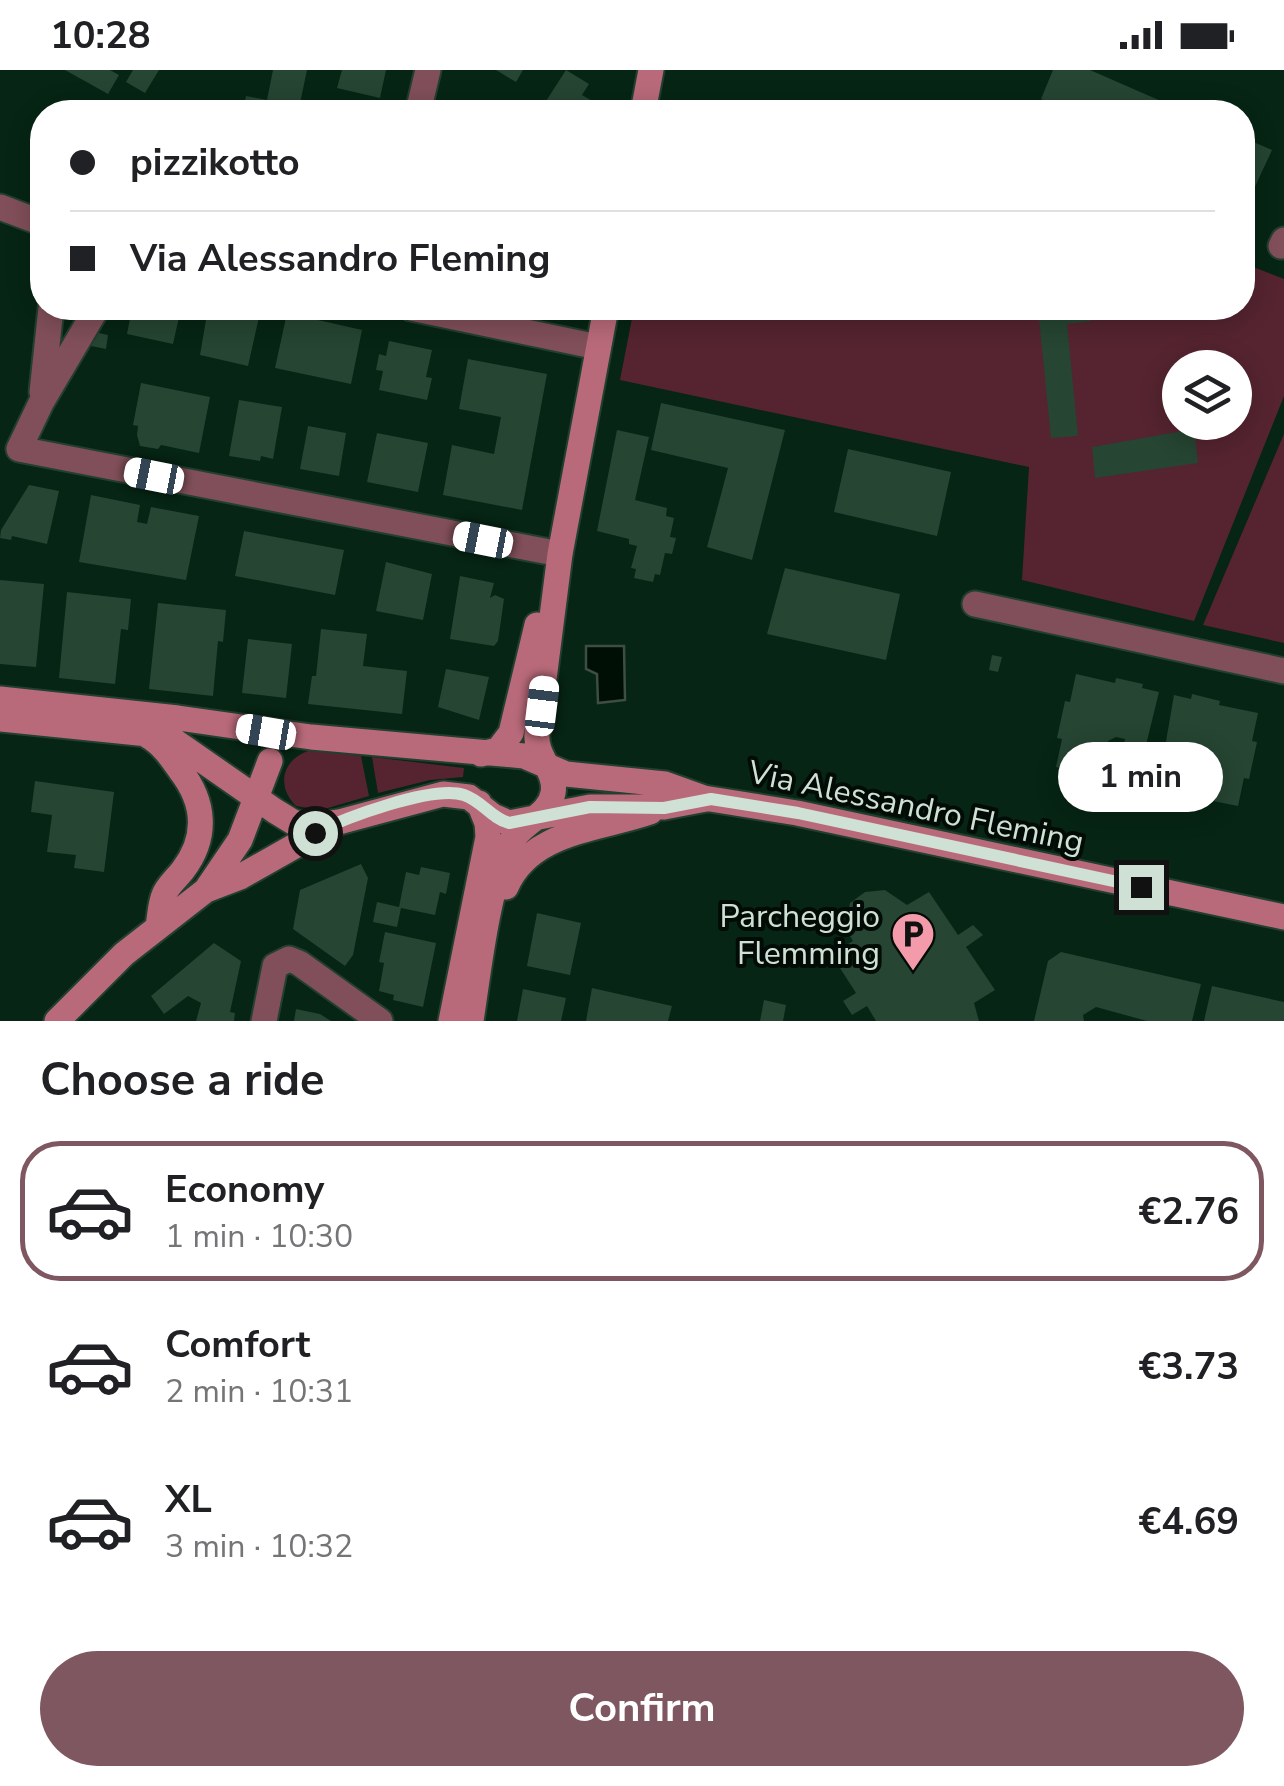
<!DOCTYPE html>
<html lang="en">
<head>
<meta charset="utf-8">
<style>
  :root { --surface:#fff; --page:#f2f2f2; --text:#202124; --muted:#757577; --line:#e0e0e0; --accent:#7f5761 }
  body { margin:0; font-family:"Nunito Sans",sans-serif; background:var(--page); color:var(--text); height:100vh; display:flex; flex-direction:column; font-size:38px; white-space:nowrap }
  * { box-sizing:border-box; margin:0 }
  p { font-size:32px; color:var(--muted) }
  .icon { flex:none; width:55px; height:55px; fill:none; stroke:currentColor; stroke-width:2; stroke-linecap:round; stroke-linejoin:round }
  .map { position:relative; height:951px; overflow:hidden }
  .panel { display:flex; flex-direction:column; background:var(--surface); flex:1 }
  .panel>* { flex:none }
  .banner { position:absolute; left:30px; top:30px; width:1225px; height:220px; border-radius:40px; box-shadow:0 5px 25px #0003; display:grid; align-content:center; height:220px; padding:0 40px; background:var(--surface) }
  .controls { position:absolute; left:1162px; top:280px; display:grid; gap:20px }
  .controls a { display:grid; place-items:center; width:90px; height:90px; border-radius:50%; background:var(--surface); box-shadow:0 5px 25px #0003; font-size:50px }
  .end { position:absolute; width:45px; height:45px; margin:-22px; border:12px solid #cfe1d4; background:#111; box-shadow:0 0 0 5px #111 }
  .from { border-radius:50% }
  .bubble { position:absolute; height:70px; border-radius:35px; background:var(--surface); box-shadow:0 5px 25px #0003; font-size:32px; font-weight:700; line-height:70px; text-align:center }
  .car { position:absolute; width:30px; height:60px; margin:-30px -15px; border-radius:12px; box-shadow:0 0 8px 2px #0007; background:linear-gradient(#fff 24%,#345 0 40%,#fff 0 76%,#345 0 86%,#fff 0) }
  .banner b { display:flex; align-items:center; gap:35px; height:95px; font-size:38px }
  .banner b+b { border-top:2px solid var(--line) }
  .banner i { width:25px; height:25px; background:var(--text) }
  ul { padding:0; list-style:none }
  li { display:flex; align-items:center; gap:30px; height:140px; margin:0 20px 15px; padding:0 20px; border:5px solid transparent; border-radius:40px }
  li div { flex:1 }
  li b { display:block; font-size:38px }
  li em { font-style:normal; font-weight:700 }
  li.selected { border-color:var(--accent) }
  li>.icon { width:90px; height:90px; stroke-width:1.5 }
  h2 { padding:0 40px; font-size:45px; line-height:120px }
  .primary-button { display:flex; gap:20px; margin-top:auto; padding:20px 40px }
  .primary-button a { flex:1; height:115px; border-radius:60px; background:var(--accent); color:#fff; font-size:40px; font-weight:700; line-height:115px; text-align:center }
  .status { display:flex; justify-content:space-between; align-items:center; height:70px; padding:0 50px; background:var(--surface); direction:ltr }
  .status svg { height:28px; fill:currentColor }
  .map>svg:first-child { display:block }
  .green { fill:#552430; fill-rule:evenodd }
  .water { fill:#000f05; stroke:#3e4e43; stroke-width:2.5 }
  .building { fill:#264532 }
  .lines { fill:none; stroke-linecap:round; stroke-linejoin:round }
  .street-casing { stroke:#223f2f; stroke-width:29 }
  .secondary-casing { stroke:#223f2f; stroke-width:29 }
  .street { stroke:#814f59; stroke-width:25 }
  .secondary { stroke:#b96a7a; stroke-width:25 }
  .route { stroke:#cfe1d4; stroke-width:12 }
  .labels { text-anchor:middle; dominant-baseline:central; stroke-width:8; stroke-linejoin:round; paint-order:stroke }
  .street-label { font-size:32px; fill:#cfe1d4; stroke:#020b05 }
  .poi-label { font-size:32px; fill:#cfe1d4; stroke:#020b05; text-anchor:end }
</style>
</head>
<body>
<div class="status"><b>10:28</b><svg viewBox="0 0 49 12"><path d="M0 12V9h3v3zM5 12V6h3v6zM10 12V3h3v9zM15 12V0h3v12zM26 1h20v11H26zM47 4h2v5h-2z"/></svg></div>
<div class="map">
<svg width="1284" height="951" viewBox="0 0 1284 951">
  <rect width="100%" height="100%" fill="#062514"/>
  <!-- green -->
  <path class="green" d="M 1243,193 L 1284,209 L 1284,326 L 1194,551 L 1022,510 L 1029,397 L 620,310 L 634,238 L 1242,238 ZM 1180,298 L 1235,298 L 1235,352 L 1180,352 Z
    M 1284,364 L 1284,573 L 1203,555 Z
    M 311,680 L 361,686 L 369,726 L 321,740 L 296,736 C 275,715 283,688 311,680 Z
    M 372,687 L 464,698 L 463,707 L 430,710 L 378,723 Z"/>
  <!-- water -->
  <path class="water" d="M 586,576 L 624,576 L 625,630 L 598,633 L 597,604 L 586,599 Z"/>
  <!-- building -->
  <path class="building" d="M 65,0 L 110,0 L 119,5 L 108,24 Z
    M 133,0 L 159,0 L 145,23 L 126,12 Z
    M 273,0 L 307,0 L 299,38 L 312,42 L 243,42 L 246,26 L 267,30 Z
    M 342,0 L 386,0 L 380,28 L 337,18 Z
    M 496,0 L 523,0 L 516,12 Z
    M 566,0 L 589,14 L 582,25 L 599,35 L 595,42 L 539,42 Z
    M 1053,0 L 1090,0 L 1186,42 L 1072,42 L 1041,29 Z
    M 1242,67 L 1272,80 L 1253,121 L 1242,116 Z
    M 132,238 L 181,238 L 173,274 L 127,264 Z
    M 208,238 L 261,238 L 248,296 L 200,285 Z
    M 1038,238 L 1089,238 L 1091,251 L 1067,254 L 1078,366 L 1051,368 Z
    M 287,243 L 362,260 L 351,314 L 275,298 Z
    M 94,262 L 108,265 L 106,279 L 91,276 Z
    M 389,271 L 432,280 L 426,307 L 432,308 L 427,330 L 379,320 L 383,301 L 376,300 L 379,284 L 386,286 Z
    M 468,289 L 547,304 L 522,440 L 443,425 L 452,375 L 494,384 L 501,347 L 459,339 Z
    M 141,313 L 210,327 L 199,383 L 161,375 L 158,379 L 140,376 L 137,365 L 138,356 L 133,355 Z
    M 239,330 L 282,337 L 273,389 L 261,386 L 260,391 L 229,386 Z
    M 661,333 L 785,360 L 752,490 L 707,477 L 728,398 L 651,380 Z
    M 308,356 L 346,363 L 339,406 L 300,399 Z
    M 1194,359 L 1198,393 L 1095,408 L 1092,377 Z
    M 617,360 L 649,367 L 635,430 L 667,438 L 666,446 L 674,448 L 670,467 L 676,468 L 672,484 L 665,483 L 660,505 L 655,504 L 653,512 L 634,508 L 636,499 L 631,498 L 637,476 L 629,474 L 629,469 L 597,461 Z
    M 377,363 L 428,373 L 418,422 L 367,412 Z
    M 848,379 L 951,402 L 937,466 L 834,442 Z
    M 29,415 L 59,421 L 47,474 L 12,466 L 11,470 L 0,468 L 1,460 Z
    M 91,425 L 140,435 L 137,452 L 147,454 L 151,437 L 199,446 L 186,510 L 79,492 Z
    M 244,461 L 344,480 L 335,525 L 235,506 Z
    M 386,492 L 432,504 L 423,550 L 376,541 Z
    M 785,498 L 900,524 L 886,590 L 767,564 Z
    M 460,506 L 494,513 L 490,528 L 495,525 L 504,529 L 498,571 L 494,576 L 450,569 Z
    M 0,510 L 44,514 L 36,597 L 0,594 Z
    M 67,522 L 131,529 L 128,560 L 121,559 L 115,614 L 59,608 Z
    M 158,533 L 226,540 L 223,572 L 218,571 L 213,626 L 149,619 Z
    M 321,559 L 367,564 L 363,596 L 407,601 L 402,644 L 308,634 L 312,606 L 316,606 Z
    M 248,569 L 292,574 L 286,628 L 242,623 Z
    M 992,585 L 1002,587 L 998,602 L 989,600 Z
    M 446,599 L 489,607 L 479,650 L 438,637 Z
    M 1076,604 L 1115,613 L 1116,608 L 1143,614 L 1142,618 L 1159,622 L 1145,679 L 1124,674 L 1125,669 L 1116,667 L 1108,671 L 1101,707 L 1056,697 L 1062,669 L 1057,668 L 1065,631 L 1070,632 Z
    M 1192,624 L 1220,631 L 1219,635 L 1258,643 L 1252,671 L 1257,672 L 1249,709 L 1244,708 L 1238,736 L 1193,727 L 1200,691 L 1195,684 L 1186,682 L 1185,687 L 1164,683 L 1174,625 L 1191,629 Z
    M 35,711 L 114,722 L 104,802 L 74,798 L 76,785 L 47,782 L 52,745 L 31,742 Z
    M 361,794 L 368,808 L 353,885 L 345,896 L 293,859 L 300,820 Z
    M 421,797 L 450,803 L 446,824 L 440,822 L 435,845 L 401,838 L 397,857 L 373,852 L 377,832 L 399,837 L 406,802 L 419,805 Z
    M 885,820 L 907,835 L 929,822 L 958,865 L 973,855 L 983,865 L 966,877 L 995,920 L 974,933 L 979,951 L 876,951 L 867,936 L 852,945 L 843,931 L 856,923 L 831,884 L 853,871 L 845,858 L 850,833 L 865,822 Z
    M 537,843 L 581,853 L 570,905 L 527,896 Z
    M 385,862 L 436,873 L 423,937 L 393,930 L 394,925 L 379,921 L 384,893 L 379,892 Z
    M 214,873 L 241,891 L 230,942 L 235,943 L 234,951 L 196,951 L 201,933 L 188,926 L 164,944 L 151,926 Z
    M 1061,882 L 1201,914 L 1192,951 L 1147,951 L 1096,937 L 1083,945 L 1084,951 L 1034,951 L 1048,891 Z
    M 1212,916 L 1284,932 L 1284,951 L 1204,951 Z
    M 592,918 L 672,936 L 668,951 L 586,951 Z
    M 523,919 L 566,928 L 561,951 L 517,951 Z
    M 764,930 L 786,935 L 783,951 L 760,951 Z
    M 296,939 L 320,944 L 331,951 L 294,951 Z"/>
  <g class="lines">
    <defs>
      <path id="street" d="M 418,42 L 428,0
        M 0,137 L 42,153
        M 1281,176 L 1284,170
        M 97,238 L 41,333 L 19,379 L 560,484
        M 411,238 L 598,277
        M 42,322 L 51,238
        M 975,534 L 1284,601
        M 264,951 L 275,896 L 289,889 L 299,893 L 380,951"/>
      <path id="secondary" d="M 643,42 L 651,0
        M 0,629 L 178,648 L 311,667 L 524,686 L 566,704 L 665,714 L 704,728 L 797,743 L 1284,847
        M 0,649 L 148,664 L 173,670 L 275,741 L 293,752 L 310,756 L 339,752 L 443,724 L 469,727 L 493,746 L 509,753 L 590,737 L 664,737 L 706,729
        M 148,666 C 162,674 171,687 180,700 C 205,732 208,767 183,800 C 177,808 167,816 164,825 C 160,834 160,846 158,856
        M 481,684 L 498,680 L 511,663 L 537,555
        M 506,817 C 530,761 598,760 650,742
        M 206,820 L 240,770 L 270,691
        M 57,951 L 124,884 L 206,820 L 240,807 L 330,756
        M 451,951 L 488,767 L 487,753 L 479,733
        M 471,951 C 479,900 487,821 509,775 C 519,753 549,747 553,723 C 557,701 535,687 537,664 L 560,484 L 606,238"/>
    </defs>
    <!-- street casing -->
    <use href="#street" class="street-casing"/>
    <!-- secondary casing -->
    <use href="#secondary" class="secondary-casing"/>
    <!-- street -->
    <use href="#street" class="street"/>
    <!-- secondary -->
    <use href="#secondary" class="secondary"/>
  </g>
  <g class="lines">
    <!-- route -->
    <path class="route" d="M 315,763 C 345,748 432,715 464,725 C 482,731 491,748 509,753 L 590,737 L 664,738 L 711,729 L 798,743 L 1141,817"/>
  </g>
  <!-- icons -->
  <defs>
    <symbol id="parking-pin" viewBox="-11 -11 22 30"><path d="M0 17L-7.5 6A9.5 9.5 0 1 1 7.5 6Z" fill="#f39aab" stroke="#020b05"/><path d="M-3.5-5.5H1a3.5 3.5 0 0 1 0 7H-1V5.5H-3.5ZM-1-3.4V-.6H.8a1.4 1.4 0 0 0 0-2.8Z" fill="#111"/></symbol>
  </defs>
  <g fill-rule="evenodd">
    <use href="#parking-pin" x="888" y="839" width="50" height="68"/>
  </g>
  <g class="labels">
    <!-- street labels -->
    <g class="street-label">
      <text transform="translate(916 737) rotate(12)">Via Alessandro Fleming</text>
    </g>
    <!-- poi labels -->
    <g class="poi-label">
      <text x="880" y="846">Parcheggio<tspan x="880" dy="37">Flemming</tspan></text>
    </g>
  </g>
</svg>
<div class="controls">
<a><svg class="icon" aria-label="layers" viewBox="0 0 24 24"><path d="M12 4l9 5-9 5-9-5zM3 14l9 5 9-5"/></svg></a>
</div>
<i class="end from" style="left:315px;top:763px"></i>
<i class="end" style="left:1141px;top:817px"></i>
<div class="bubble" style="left:1058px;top:672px;width:165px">1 min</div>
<i class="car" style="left:154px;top:406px;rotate:281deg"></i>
<i class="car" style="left:483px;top:470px;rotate:281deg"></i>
<i class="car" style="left:542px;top:636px;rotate:7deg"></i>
<i class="car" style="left:266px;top:662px;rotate:280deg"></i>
<div class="banner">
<b><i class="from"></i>pizzikotto</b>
<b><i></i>Via Alessandro Fleming</b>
</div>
</div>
<section class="panel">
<h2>Choose a ride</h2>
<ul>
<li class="selected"><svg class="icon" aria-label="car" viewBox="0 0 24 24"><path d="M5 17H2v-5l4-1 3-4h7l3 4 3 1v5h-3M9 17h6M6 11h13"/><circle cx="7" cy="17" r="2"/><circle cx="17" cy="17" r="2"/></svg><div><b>Economy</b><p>1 min · 10:30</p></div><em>€2.76</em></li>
<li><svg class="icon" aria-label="car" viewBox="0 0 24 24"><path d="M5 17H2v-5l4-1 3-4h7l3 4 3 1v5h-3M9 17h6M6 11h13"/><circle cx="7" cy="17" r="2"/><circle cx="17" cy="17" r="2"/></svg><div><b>Comfort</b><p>2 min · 10:31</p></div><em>€3.73</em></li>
<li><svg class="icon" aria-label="car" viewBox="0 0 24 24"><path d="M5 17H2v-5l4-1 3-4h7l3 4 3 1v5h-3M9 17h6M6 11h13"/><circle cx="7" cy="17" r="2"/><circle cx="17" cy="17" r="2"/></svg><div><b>XL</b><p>3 min · 10:32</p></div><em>€4.69</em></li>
</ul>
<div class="primary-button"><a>Confirm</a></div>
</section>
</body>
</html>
